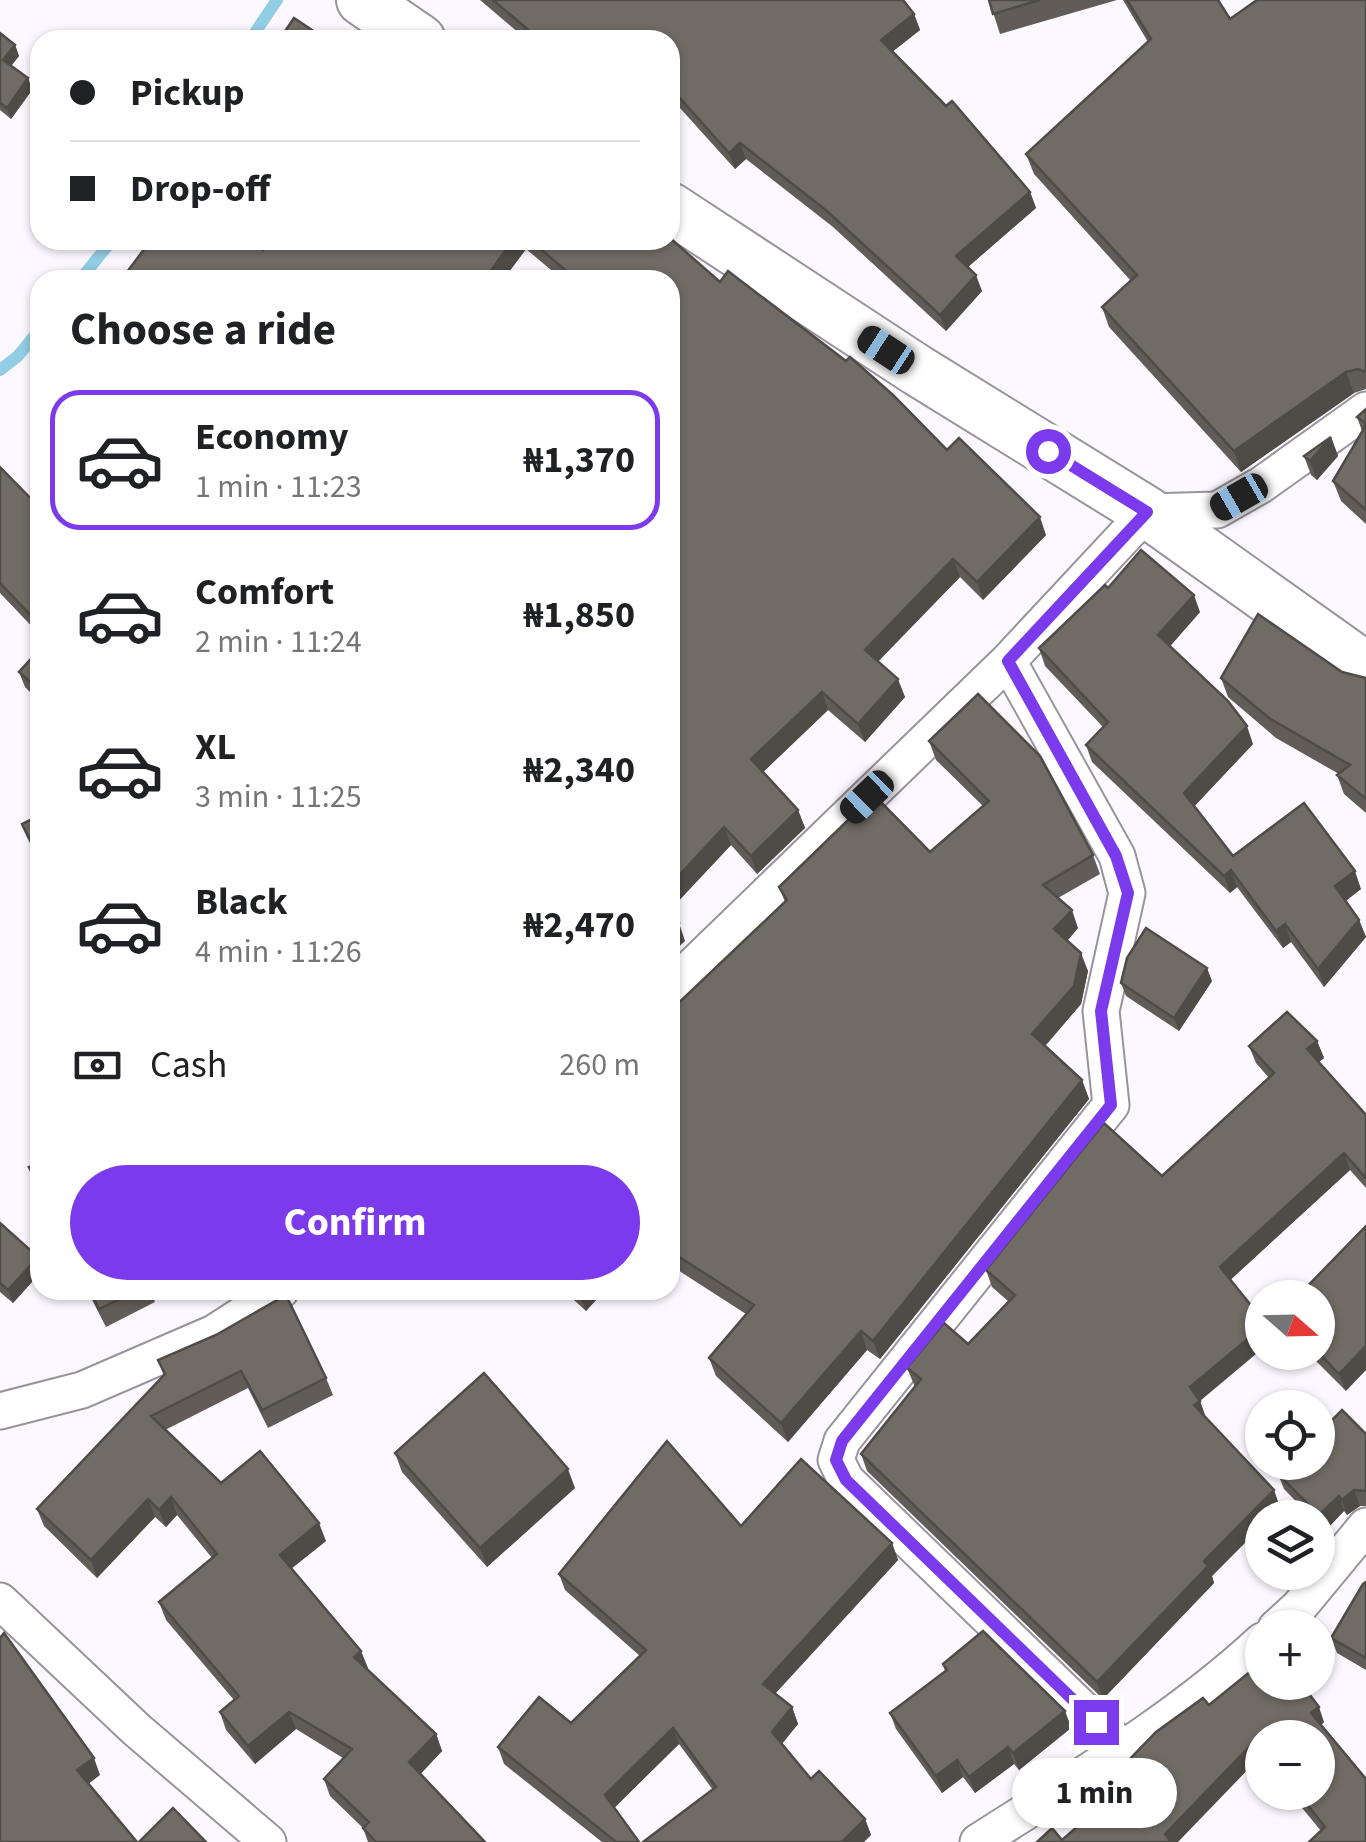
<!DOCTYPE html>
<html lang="en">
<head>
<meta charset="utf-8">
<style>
  :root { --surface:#fff; --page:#f6f6f6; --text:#202124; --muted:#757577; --line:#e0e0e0; --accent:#7c3aed }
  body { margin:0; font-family:"Source Sans 3",sans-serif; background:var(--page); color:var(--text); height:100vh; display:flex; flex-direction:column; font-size:38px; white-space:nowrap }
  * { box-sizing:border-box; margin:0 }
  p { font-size:32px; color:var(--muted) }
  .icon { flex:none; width:55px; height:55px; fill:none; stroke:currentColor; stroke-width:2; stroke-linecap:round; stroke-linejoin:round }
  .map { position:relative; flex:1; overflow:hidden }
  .side { position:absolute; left:30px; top:270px; width:650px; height:1030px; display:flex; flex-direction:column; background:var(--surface); border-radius:30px; box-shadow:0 2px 8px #0004 }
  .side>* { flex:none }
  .top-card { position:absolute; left:30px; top:30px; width:650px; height:220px; border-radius:30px; box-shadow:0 2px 8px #0004; display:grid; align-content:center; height:220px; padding:0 40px; background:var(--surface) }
  .needle { width:65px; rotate:110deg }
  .fabs { position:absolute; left:1245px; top:1280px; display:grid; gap:20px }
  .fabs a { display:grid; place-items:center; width:90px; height:90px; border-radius:50%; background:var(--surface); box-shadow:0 2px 8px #0004; font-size:50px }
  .end { position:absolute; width:45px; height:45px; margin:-22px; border:12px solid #7c3aed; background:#fff; box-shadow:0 0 0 5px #fff }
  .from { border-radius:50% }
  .bubble { position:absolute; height:70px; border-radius:35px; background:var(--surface); box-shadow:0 2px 8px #0004; font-size:32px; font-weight:700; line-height:70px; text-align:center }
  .car { position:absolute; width:30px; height:60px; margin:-30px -15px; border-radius:12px; box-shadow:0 0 8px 2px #0007; background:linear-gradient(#222 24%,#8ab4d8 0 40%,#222 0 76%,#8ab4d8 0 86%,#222 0) }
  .top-card b { display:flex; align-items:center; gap:35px; height:95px; font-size:38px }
  .top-card b+b { border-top:2px solid var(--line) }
  .top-card i { width:25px; height:25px; background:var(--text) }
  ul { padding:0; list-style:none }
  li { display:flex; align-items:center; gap:30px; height:140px; margin:0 20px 15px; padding:0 20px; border:5px solid transparent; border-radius:30px }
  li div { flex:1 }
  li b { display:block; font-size:38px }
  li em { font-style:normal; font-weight:700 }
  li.on { border-color:var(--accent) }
  li>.icon { width:90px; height:90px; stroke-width:1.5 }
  h2 { padding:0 40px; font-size:45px; line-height:120px }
  .pay { display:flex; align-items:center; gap:25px; height:110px; padding:0 40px; font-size:38px }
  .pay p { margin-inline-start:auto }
  .button { display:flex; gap:20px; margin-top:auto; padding:20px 40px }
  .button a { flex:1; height:115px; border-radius:60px; background:var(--accent); color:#fff; font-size:40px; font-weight:700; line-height:115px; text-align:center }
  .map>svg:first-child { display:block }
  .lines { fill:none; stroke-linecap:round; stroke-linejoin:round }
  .stream { stroke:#92cde4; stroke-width:12 }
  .minor-casing { stroke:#98949c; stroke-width:39 }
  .secondary-casing { stroke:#98949c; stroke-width:54 }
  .minor { stroke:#fff; stroke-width:35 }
  .secondary { stroke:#fff; stroke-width:50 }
  .wall { fill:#615c57 }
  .shaded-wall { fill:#4f4b47 }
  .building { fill:#716b65; stroke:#4f4b47; stroke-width:2.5 }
  .route { stroke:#7c3aed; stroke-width:12 }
</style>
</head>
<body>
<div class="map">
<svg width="1366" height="1842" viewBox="0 0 1366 1842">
  <rect width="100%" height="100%" fill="#fcf8ff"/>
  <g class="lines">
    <!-- stream -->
    <path class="stream" d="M 250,40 L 277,0
      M 80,280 L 112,240
      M 0,370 L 18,356 L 40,329"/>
    <defs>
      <path id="minor" d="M 1008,661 L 1117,856 L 1127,893 L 1101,1011 L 1111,1105 L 842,1441 L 836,1460 L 846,1480 L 1124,1749
        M 670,988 L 1008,661 L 1147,512 L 1217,510 L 1261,485 L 1366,410
        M 0,1411 L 82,1390 L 214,1333 L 281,1290
        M 0,1601 L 137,1730 L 268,1842
        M 1276,1628 L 1299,1607 L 1366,1526
        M 978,1842 C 1075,1780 1178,1719 1262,1641"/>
      <path id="secondary" d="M 362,0 L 420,40
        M 670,208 L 917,370 L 1147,512 L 1366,668"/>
    </defs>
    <!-- minor casing -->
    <use href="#minor" class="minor-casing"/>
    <!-- secondary casing -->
    <use href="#secondary" class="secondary-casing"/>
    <!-- minor -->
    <use href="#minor" class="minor"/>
    <!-- secondary -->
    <use href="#secondary" class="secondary"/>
  </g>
  <!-- wall -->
  <path class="wall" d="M 480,0 L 903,0 L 914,14 L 920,30 L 893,51 L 1030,192 L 1036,208 L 968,267 L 982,291 L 946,331 L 833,227 L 746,159 L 735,169 L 670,97 L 670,40 L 527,40 Z
    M 989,0 L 1117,0 L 1000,34 Z
    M 1123,0 L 1218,0 L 1230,19 L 1366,0 L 1366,389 L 1354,393 L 1241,472 L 1109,327 L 1102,307 L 1131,281 L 1034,174 L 1026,154 L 1148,42 Z
    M 0,33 L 15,45 L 19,56 L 11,66 L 28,78 L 32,90 L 11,119 L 0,110 Z
    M 270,240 L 670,240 L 720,282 L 947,450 L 1046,535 L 983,600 L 960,577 L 878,661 L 905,697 L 865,742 L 828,710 L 763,772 L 798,810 L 805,828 L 757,874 L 731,845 L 670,910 L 670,280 L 563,280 L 526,249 L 503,280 L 121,280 L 263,250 Z
    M 1366,409 L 1366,524 L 1341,501 L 1333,481 L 1362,431 L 1357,417 Z
    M 1331,437 L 1338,456 L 1317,480 L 1311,475 L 1304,456 Z
    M 0,467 L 40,508 L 40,635 L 0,593 Z
    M 1108,588 L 1200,612 L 1170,646 L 1253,744 L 1194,806 L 1233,856 L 1361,889 L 1346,900 L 1359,920 L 1366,937 L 1324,987 L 1291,942 L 1283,948 L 1237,887 L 1230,893 L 1092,762 L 1086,745 L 1103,727 L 1045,666 L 1039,648 Z
    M 40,649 L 40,702 L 25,687 L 19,672 Z
    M 1342,672 L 1366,678 L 1366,813 L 1344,794 L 1337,775 L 1339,774 L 1276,738 L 1228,697 L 1221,678 Z
    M 929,741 L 1093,855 L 1100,874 L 1058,898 L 1078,928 L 1067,941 L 1088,971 L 1081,1004 L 1045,1046 L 1082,1080 L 1089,1099 L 880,1359 L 867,1350 L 788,1442 L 716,1376 L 709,1358 L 746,1314 L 670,1265 L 670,1011 L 785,902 L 779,887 L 930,852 L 983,806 L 936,760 Z
    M 40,815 L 40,865 L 22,824 Z
    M 1212,981 L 1179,1031 L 1126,996 L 1121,983 Z
    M 1317,1041 L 1324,1058 L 1319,1062 L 1366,1115 L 1366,1188 L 1350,1170 L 1230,1280 L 1200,1401 L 1206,1418 L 1274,1490 L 1280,1508 L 1212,1576 L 1214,1583 L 1103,1699 L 867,1471 L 861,1454 L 915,1387 L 907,1368 L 968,1344 L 1008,1301 L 992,1287 L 986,1270 L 1162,1176 L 1269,1078 L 1256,1063 L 1249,1046 Z
    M 0,1223 L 38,1257 L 40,1263 L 40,1273 L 13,1303 L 0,1292 Z
    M 1366,1226 L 1346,1391 L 1307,1352 L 1318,1352 Z
    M 87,1290 L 163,1290 L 152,1294 L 155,1302 L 106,1327 Z
    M 563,1290 L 605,1290 L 586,1311 Z
    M 158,1360 L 326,1378 L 333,1395 L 268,1428 L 248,1388 L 165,1430 L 221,1483 L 326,1541 L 292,1568 L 361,1651 L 367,1669 L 436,1734 L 442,1751 L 420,1774 L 485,1842 L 368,1842 L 363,1828 L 330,1796 L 324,1779 L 343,1758 L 296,1729 L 255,1764 L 226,1730 L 220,1712 L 234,1700 L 166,1620 L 159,1602 L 212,1558 L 177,1515 L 166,1527 L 155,1517 L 97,1578 L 44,1526 L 37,1509 L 164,1376 Z
    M 1366,1434 L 1366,1506 L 1360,1506 L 1347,1515 L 1344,1511 L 1325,1531 L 1318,1523 L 1318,1518 L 1312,1518 L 1284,1489 L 1278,1474 Z
    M 395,1453 L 575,1488 L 487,1567 L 402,1472 Z
    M 741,1526 L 892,1543 L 898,1560 L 775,1694 L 792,1707 L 798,1724 L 782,1744 L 811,1779 L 865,1819 L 871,1835 L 713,1790 L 679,1744 L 614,1808 L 639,1842 L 602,1842 L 504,1764 L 498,1747 L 571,1723 L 640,1656 L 565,1590 L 559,1574 Z
    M 1366,1582 L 1366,1670 L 1337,1653 L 1331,1638 Z
    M 943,1664 L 1065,1711 L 1071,1728 L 1019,1770 L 1014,1764 L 975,1793 L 963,1777 L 942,1793 L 896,1729 L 890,1713 L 945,1671 Z
    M 1209,1705 L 1324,1722 L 1321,1725 L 1366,1779 L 1321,1831 L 1289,1792 L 1318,1792 L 1262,1738 L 1262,1760 L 1260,1757 L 1062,1840 L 1133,1778 L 1127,1762 Z"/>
  <!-- shaded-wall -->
  <path class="shaded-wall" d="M 914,14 L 920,30 L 887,56 L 881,40 Z
    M 15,45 L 19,56 L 7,71 L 3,60 Z
    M 28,78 L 32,90 L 11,119 L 7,108 Z
    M 740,143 L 746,159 L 735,169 L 729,153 Z
    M 1030,192 L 1036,208 L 962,272 L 956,256 Z
    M 513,240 L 523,240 L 526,249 L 503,280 L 484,280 Z
    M 976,275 L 982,291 L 946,331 L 940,315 Z
    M 1346,372 L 1354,393 L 1241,472 L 1234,451 Z
    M 1331,437 L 1338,456 L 1317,480 L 1310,461 Z
    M 1040,517 L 1046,535 L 983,600 L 977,582 Z
    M 953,559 L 960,577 L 872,668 L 865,650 Z
    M 1194,595 L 1200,612 L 1165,652 L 1158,635 Z
    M 898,679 L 905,697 L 865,742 L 858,724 Z
    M 822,692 L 828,710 L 758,777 L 751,759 Z
    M 1247,726 L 1253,744 L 1191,810 L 1184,793 Z
    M 798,810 L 805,828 L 757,874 L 751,856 Z
    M 724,827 L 731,845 L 670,910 L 670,885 Z
    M 1231,870 L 1237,887 L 1230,893 L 1224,876 Z
    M 1355,871 L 1361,889 L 1342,904 L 1335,886 Z
    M 1072,910 L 1078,928 L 1061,948 L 1054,929 Z
    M 1359,920 L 1366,937 L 1324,987 L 1318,969 Z
    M 679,923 L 685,941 L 670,955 L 670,931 Z
    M 1285,924 L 1291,942 L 1283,948 L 1276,931 Z
    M 1081,953 L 1088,971 L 1081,1004 L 1039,1053 L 1032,1034 Z
    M 1207,968 L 1212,981 L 1179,1031 L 1174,1018 Z
    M 1317,1041 L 1324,1058 L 1314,1066 L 1307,1049 Z
    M 1082,1080 L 1089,1099 L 880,1359 L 873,1341 Z
    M 1344,1153 L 1350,1170 L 1226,1284 L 1220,1267 Z
    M 38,1257 L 40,1263 L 40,1273 L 13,1303 L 8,1290 Z
    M 582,1290 L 605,1290 L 586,1311 L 579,1292 Z
    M 1262,1327 L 1262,1349 L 1200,1401 L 1206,1418 L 1194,1405 L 1190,1387 Z
    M 861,1331 L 867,1350 L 788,1442 L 781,1423 Z
    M 1366,1346 L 1366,1370 L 1346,1391 L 1339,1374 Z
    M 568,1469 L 575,1488 L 487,1567 L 480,1548 Z
    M 1274,1490 L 1280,1508 L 1270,1518 L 1262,1518 L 1262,1525 L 1212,1576 L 1214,1583 L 1103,1699 L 1097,1682 L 1204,1561 Z
    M 1354,1490 L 1360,1506 L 1347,1515 L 1342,1500 Z
    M 1339,1496 L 1344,1511 L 1325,1531 L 1319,1515 Z
    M 171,1497 L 177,1515 L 166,1527 L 159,1510 Z
    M 148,1499 L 155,1517 L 97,1578 L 91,1560 Z
    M 319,1523 L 326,1541 L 287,1572 L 280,1555 Z
    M 892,1543 L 898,1560 L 769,1700 L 763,1684 Z
    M 361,1651 L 368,1668 L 361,1674 L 354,1657 Z
    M 792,1707 L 798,1724 L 778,1748 L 772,1732 Z
    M 1319,1707 L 1324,1722 L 1317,1729 L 1311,1713 Z
    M 1065,1711 L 1071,1728 L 1019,1770 L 1013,1753 Z
    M 289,1712 L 296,1729 L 255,1764 L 248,1746 Z
    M 673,1728 L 679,1744 L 611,1811 L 605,1795 Z
    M 436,1734 L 442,1751 L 415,1780 L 409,1762 Z
    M 1254,1742 L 1260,1757 L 1178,1842 L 1168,1842 L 1165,1834 Z
    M 1008,1747 L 1014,1764 L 975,1793 L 969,1777 Z
    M 94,1758 L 100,1775 L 83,1788 L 77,1770 Z
    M 957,1760 L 963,1777 L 942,1793 L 936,1776 Z
    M 865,1819 L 871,1835 L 864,1842 L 842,1842 Z"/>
  <!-- building -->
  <path class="building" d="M 493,0 L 903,0 L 914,14 L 881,40 L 946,106 L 952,101 L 1030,192 L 956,256 L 976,275 L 940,315 L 827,211 L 740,143 L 729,153 L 670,87 L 670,40 L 540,40 Z
    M 989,0 L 1040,0 L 993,14 Z
    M 1127,0 L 1218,0 L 1230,19 L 1257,0 L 1366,0 L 1366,372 L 1358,369 L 1346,372 L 1234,451 L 1102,307 L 1137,275 L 1026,154 L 1151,39 Z
    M 294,18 L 327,40 L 279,40 Z
    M 0,33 L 15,45 L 3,60 L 28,78 L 7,108 L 0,103 Z
    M 670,238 L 720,282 L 728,271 L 846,361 L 850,357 L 893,395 L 947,450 L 959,438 L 1040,517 L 977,582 L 953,559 L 865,650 L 898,679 L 858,724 L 822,692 L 751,759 L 798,810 L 751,856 L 724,827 L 670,885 L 670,280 L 577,280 L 530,240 L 670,240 Z
    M 151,240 L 250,240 L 263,250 L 270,240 L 513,240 L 484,280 L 121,280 Z
    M 1366,409 L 1366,423 L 1357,417 Z
    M 1366,425 L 1366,510 L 1333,481 Z
    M 1331,437 L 1310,461 L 1304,456 Z
    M 0,467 L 40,508 L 40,625 L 0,583 Z
    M 1141,550 L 1194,595 L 1158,635 L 1228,701 L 1247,726 L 1184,793 L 1233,856 L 1304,803 L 1355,871 L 1335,886 L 1359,920 L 1318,969 L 1285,924 L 1276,931 L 1231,870 L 1224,876 L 1086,745 L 1108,722 L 1039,648 L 1105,585 L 1108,588 Z
    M 1258,614 L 1342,672 L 1366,678 L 1366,799 L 1337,775 L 1350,765 L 1269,718 L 1221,678 Z
    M 40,649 L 40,691 L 19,672 Z
    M 978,694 L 1040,756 L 1093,855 L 1043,885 L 1072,910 L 1054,929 L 1081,953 L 1074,986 L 1032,1034 L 1082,1080 L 873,1341 L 861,1331 L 781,1423 L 709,1358 L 754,1305 L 670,1251 L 670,1011 L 787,900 L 779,887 L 874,795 L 930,852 L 989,801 L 929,741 Z
    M 40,815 L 40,861 L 22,824 Z
    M 670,914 L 679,923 L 670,931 Z
    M 1146,928 L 1207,968 L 1174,1018 L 1121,983 L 1127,958 Z
    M 1287,1012 L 1317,1041 L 1307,1049 L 1366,1115 L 1366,1178 L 1344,1153 L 1220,1267 L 1262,1319 L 1262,1327 L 1190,1387 L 1200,1401 L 1194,1405 L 1274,1490 L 1204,1561 L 1208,1566 L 1097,1682 L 861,1454 L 921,1379 L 907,1368 L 944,1323 L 968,1344 L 1015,1295 L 986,1270 L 1104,1123 L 1162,1176 L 1274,1073 L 1249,1046 Z
    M 40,1162 L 40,1190 L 29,1167 Z
    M 0,1223 L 38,1257 L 8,1290 L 0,1283 Z
    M 1366,1226 L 1366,1346 L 1339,1374 L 1318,1352 L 1318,1298 L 1296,1298 Z
    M 90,1290 L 138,1290 L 99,1309 Z
    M 286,1295 L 326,1378 L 262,1410 L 241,1371 L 151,1416 L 221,1483 L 260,1451 L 319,1523 L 280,1555 L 361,1651 L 354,1657 L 436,1734 L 409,1762 L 485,1842 L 376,1842 L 363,1828 L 369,1822 L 324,1779 L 352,1749 L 289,1712 L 248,1746 L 220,1712 L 239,1696 L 159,1602 L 217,1554 L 171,1497 L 159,1510 L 148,1499 L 91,1560 L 37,1509 L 165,1374 L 158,1360 L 216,1335 Z
    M 484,1373 L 568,1469 L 480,1548 L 395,1453 Z
    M 1342,1410 L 1366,1434 L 1366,1491 L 1354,1490 L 1342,1500 L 1339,1496 L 1319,1515 L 1278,1474 L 1289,1462 L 1318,1462 L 1318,1434 Z
    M 667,1441 L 741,1526 L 801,1459 L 892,1543 L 763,1684 L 792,1707 L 772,1732 L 811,1779 L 819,1771 L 865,1819 L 842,1842 L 643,1842 L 716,1787 L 673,1728 L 605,1795 L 639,1842 L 616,1842 L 498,1747 L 539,1697 L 571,1723 L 646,1650 L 559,1574 Z
    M 1366,1582 L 1366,1658 L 1331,1638 L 1363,1584 Z
    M 983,1631 L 1065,1711 L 1013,1753 L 1008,1747 L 969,1777 L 957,1760 L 936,1776 L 890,1713 L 947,1670 L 943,1664 Z
    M 4,1633 L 94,1758 L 77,1770 L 137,1842 L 0,1842 L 0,1638 Z
    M 1262,1662 L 1262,1682 L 1300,1682 L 1319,1707 L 1311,1713 L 1366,1779 L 1366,1842 L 1309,1842 L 1325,1827 L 1297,1792 L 1318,1792 L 1318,1738 L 1262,1738 L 1262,1752 L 1254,1742 L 1165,1834 L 1171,1842 L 1037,1842 L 1052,1828 L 1062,1840 L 1138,1774 L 1127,1762 L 1156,1732 L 1203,1698 L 1209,1705 Z
    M 173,1808 L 206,1842 L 139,1842 Z"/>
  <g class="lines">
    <!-- route -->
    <path class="route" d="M 1048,451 L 1147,512 L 1008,661 L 1116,856 L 1128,893 L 1101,1011 L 1111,1105 L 842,1441 L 836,1460 L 846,1480 L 1096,1722"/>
  </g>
</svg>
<div class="fabs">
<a><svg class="needle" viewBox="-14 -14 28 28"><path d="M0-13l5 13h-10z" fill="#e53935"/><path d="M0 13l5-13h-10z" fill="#757577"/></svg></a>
<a><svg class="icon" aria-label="locate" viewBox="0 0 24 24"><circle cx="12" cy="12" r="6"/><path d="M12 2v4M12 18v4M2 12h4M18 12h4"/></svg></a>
<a><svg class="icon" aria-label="layers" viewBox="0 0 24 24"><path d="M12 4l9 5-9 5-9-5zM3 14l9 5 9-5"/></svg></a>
<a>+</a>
<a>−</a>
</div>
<i class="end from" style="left:1048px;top:451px"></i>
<i class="end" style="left:1096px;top:1722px"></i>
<div class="bubble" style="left:1012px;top:1758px;width:165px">1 min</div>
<i class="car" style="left:886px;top:350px;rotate:303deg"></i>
<i class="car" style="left:1239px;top:497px;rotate:240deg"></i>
<i class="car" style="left:867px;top:797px;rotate:226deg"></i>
<div class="top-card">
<b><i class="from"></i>Pickup</b>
<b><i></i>Drop-off</b>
</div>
<section class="side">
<h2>Choose a ride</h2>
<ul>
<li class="on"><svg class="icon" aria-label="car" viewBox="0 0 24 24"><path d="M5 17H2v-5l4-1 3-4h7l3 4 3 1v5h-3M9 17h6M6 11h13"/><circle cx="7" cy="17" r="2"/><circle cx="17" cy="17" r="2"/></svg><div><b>Economy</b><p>1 min · 11:23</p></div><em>₦1,370</em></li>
<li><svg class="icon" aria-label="car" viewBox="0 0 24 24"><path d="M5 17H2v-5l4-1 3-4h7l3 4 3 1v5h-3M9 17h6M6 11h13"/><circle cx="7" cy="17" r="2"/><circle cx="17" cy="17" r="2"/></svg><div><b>Comfort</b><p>2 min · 11:24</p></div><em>₦1,850</em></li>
<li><svg class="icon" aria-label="car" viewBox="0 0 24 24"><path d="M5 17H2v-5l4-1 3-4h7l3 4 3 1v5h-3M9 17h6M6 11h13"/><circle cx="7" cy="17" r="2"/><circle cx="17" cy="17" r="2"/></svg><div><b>XL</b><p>3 min · 11:25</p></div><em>₦2,340</em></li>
<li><svg class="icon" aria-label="car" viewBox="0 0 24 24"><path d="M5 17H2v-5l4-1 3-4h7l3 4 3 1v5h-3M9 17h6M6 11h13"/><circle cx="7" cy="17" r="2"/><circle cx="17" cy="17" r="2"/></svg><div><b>Black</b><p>4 min · 11:26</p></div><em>₦2,470</em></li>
</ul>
<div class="pay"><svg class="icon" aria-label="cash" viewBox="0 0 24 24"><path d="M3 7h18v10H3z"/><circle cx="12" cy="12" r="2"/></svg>Cash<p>260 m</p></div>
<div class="button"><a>Confirm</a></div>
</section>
</div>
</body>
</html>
